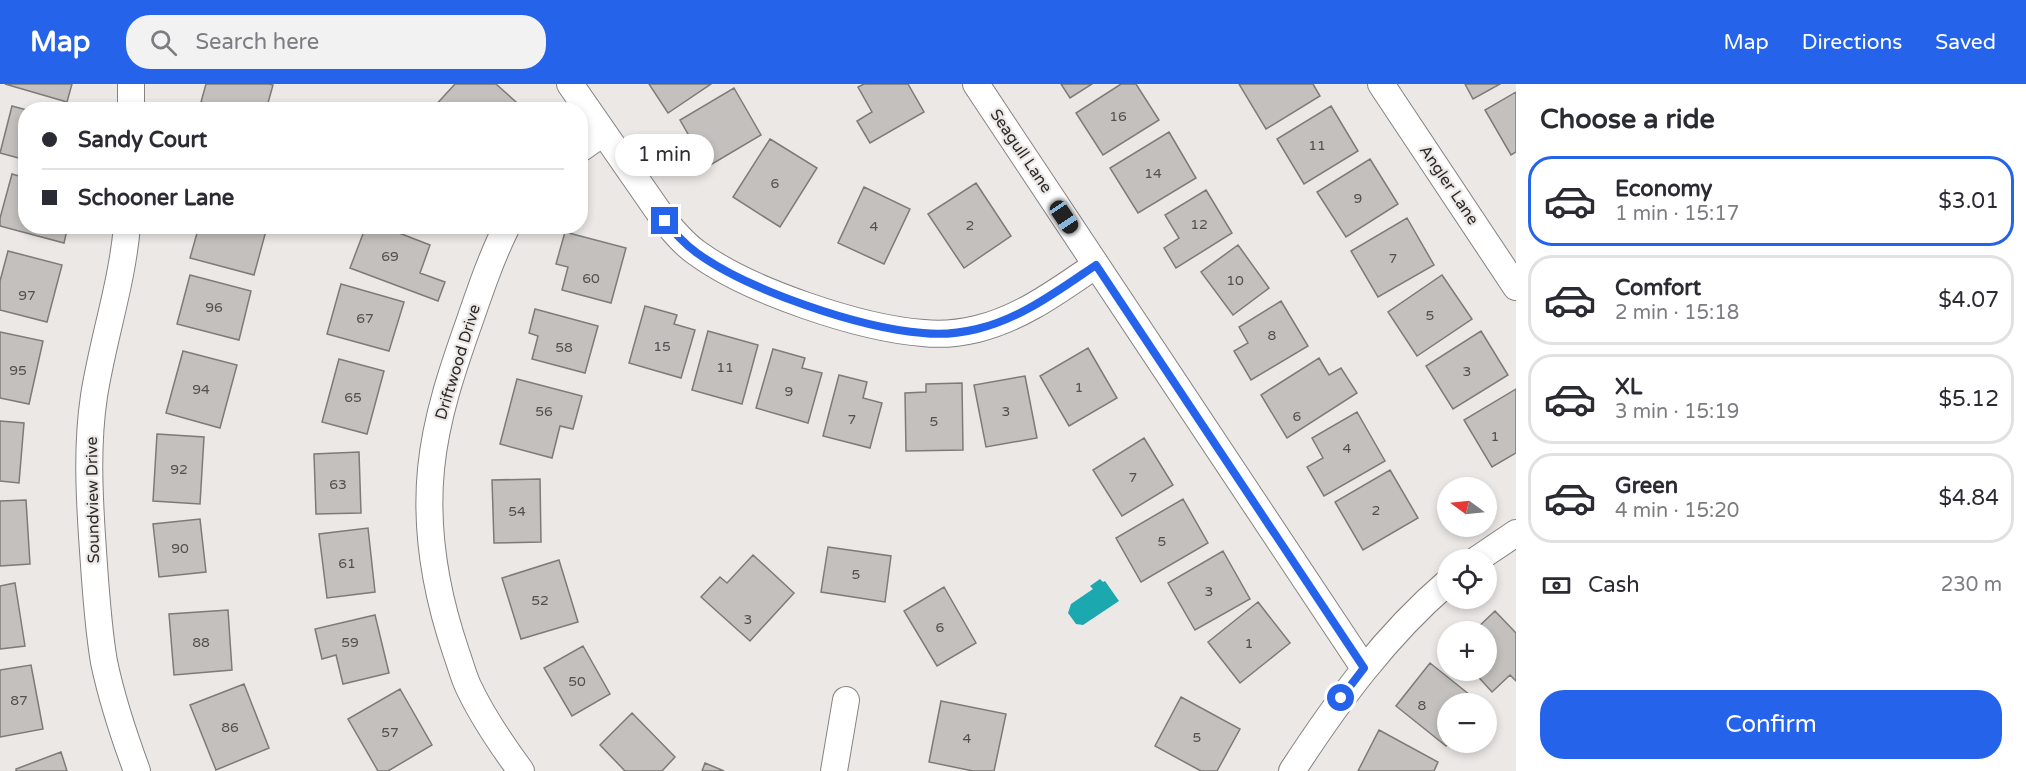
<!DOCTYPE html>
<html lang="en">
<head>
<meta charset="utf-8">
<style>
  :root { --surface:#fff; --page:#f2f2f3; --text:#2b2b33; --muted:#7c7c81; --line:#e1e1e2; --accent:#2563eb }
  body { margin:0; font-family:"Varela Round",sans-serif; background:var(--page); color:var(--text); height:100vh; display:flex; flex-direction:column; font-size:22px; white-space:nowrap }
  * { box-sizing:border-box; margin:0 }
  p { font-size:20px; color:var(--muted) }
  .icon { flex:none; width:33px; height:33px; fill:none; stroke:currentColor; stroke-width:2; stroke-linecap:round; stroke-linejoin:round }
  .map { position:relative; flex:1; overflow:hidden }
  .details { display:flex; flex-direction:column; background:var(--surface); width:510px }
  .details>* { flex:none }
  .banner { position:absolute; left:18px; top:18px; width:570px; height:132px; border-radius:24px; box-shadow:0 3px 9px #0003; display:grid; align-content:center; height:132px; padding:0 24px; background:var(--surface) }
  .needle { width:39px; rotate:285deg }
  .tools { position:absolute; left:1437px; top:393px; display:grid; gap:12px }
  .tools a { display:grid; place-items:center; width:60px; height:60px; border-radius:50%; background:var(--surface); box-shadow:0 3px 9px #0003; font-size:30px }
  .end { position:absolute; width:27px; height:27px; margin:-14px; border:8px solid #2563eb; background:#fff; box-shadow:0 0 0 3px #fff }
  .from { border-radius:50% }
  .bubble { position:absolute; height:42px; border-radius:21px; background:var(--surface); box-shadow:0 3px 9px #0003; font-size:20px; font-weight:600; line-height:42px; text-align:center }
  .car { position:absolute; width:18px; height:36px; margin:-18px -9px; border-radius:8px; box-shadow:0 0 4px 2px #0007; background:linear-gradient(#222 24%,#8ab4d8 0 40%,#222 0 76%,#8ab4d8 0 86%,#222 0) }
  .banner b { display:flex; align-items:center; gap:21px; height:57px; font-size:22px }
  .banner b+b { border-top:2px solid var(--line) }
  .banner i { width:15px; height:15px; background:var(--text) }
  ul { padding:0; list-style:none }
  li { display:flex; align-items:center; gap:18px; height:90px; margin:0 12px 9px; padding:0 12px; border:3px solid var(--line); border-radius:24px }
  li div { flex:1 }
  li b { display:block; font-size:22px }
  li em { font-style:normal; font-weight:600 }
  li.selected { border-color:var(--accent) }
  li>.icon { width:54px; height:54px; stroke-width:1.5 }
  h2 { padding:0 24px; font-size:27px; line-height:72px }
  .pay { display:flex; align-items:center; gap:15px; height:66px; padding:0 24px; font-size:22px }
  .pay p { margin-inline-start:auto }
  .primary-button { display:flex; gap:12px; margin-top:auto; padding:12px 24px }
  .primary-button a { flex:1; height:69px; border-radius:24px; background:var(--accent); color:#fff; font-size:24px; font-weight:600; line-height:69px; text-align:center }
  header { display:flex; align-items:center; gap:36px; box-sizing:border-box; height:84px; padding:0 30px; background:var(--accent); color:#fff }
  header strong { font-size:28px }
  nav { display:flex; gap:33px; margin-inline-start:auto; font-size:21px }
  .search { width:420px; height:54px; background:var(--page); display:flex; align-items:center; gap:15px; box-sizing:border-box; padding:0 21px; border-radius:24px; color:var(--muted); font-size:22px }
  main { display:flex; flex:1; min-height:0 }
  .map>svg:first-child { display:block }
  .water { fill:#1ca8af }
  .building { fill:#c3c0bd; stroke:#7d7a78; stroke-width:1.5 }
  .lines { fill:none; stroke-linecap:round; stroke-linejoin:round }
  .minor-casing { stroke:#868280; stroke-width:28 }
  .minor { stroke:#fff; stroke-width:26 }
  .route { stroke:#2563eb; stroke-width:8 }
  .labels { text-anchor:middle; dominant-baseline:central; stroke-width:4.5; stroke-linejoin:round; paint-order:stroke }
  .number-label { font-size:14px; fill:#52504e }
  .street-label { font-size:16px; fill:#2c2a29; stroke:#ece8e6 }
</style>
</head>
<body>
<header>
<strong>Map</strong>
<div class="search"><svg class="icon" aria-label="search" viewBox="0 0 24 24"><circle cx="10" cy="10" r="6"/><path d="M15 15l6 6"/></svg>Search here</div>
<nav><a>Map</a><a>Directions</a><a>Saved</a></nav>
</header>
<main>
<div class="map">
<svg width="1516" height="687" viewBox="0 0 1516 687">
  <rect width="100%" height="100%" fill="#ece8e6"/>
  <!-- water -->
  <path class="water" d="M 1100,495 L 1103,498 L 1105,497 L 1119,517 L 1083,541 L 1076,540 L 1068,529 L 1071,520 L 1093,505 L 1090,502 Z"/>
  <!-- building -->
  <path class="building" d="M 5,0 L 72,0 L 67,18 Z
    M 206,0 L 269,0 L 273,1 L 266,26 L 221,26 L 222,24 L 201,18 Z
    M 455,0 L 496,0 L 516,18 L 509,26 L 435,26 L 433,24 Z
    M 649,0 L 711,0 L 668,29 Z
    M 864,0 L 908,0 L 924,28 L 870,59 L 857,37 L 872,28 L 858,3 Z
    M 1061,0 L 1092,0 L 1070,14 Z
    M 1121,0 L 1136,0 L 1159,36 L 1103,71 L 1076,29 Z
    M 1239,0 L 1313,0 L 1320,12 L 1266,45 Z
    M 1465,0 L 1500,0 L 1473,15 Z
    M 734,4 L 761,51 L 707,83 L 680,36 Z
    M 1516,8 L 1516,68 L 1511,71 L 1485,26 Z
    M 12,22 L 27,26 L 26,76 L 0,69 Z
    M 1331,22 L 1358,67 L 1304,100 L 1277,55 Z
    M 1169,48 L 1196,94 L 1138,129 L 1110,84 Z
    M 770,55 L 817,84 L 780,143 L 733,113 Z
    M 1370,75 L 1398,120 L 1346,153 L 1317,108 Z
    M 12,90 L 26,94 L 26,142 L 68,142 L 64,159 L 0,142 L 0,134 Z
    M 976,99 L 1011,152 L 964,184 L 928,130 Z
    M 864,103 L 910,125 L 884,180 L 838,159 Z
    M 1206,106 L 1232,149 L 1176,184 L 1164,164 L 1179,154 L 1165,131 Z
    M 1407,134 L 1434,181 L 1378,213 L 1351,167 Z
    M 199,142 L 267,143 L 254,191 L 190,174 Z
    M 366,142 L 381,142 L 430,161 L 420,189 L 445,198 L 438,217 L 350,184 Z
    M 565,148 L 626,164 L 611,219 L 562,206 L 568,183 L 556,180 Z
    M 1238,161 L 1269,204 L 1233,231 L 1201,188 Z
    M 8,167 L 62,181 L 47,238 L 0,226 L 0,197 Z
    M 190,191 L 251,207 L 239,256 L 177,240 Z
    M 1442,191 L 1472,235 L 1417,272 L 1388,228 Z
    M 341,200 L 404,218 L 389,267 L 327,250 Z
    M 1281,217 L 1308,262 L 1251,296 L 1234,267 L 1248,259 L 1239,243 Z
    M 645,222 L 677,231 L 674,240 L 695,246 L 681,294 L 629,279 Z
    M 535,225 L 598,242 L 585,289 L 532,275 L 538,252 L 529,249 Z
    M 708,247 L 758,261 L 742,320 L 692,306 Z
    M 1481,247 L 1508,291 L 1453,325 L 1426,282 Z
    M 0,248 L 43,257 L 29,320 L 0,314 Z
    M 1088,264 L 1117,314 L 1069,342 L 1040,292 Z
    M 773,265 L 805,274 L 802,284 L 822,289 L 808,339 L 756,324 Z
    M 183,267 L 237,281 L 220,344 L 166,329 Z
    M 1319,274 L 1329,291 L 1341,284 L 1357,309 L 1287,354 L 1261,311 Z
    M 339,275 L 384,287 L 367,350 L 322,338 Z
    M 839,291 L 867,298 L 863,314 L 882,319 L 870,364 L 823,352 Z
    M 1025,292 L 1037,354 L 986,363 L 974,301 Z
    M 517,295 L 582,312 L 573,345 L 560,342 L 552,374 L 500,360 Z
    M 962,299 L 963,366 L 906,367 L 905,309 L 926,308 L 926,300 Z
    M 1516,305 L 1516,369 L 1492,383 L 1464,336 Z
    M 1357,328 L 1385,377 L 1324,412 L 1307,383 L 1323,374 L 1312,354 Z
    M 0,337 L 24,339 L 19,399 L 0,397 Z
    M 157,350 L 204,353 L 200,420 L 153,417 Z
    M 1144,354 L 1173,401 L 1122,432 L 1093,386 Z
    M 359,368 L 361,429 L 316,430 L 314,370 Z
    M 1390,386 L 1418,434 L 1363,466 L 1335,418 Z
    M 540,395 L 541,458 L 494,459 L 492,396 Z
    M 1183,415 L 1208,459 L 1141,498 L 1116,454 Z
    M 26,416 L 30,480 L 0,482 L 0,417 Z
    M 200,435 L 206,488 L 159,493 L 153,440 Z
    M 368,444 L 375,508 L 327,514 L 319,450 Z
    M 828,463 L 891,472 L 885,518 L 821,508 Z
    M 1223,467 L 1250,515 L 1195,546 L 1168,499 Z
    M 753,471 L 794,509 L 750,557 L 701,513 L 720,493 L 727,499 Z
    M 559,476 L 578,538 L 521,555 L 502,494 Z
    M 15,499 L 25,562 L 0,565 L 0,502 Z
    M 944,503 L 976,559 L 937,582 L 904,527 Z
    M 1258,518 L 1290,559 L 1240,599 L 1208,558 Z
    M 228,526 L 232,586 L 174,591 L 169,530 Z
    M 1495,527 L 1516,549 L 1516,597 L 1510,591 L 1492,608 L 1472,586 L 1486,586 L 1486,548 L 1473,548 Z
    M 375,531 L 389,589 L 343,600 L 336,571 L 322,575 L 315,545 Z
    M 583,562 L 610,610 L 572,632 L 544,584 Z
    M 1430,579 L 1480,619 L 1448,620 L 1449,658 L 1446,662 L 1396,622 Z
    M 31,581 L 43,645 L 0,653 L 0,586 Z
    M 244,600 L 269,664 L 216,686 L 190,621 Z
    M 400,605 L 432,661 L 388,687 L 378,687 L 348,635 Z
    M 1181,613 L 1240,645 L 1217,687 L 1201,687 L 1155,662 Z
    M 941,617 L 1006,630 L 994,687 L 973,687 L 929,678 Z
    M 632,629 L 675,673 L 662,687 L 625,687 L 600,661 Z
    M 1379,646 L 1438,678 L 1434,687 L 1358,687 Z
    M 61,668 L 67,687 L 16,687 L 16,685 Z
    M 705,679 L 724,687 L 702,687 Z"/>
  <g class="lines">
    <defs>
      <path id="minor" d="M 131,0 L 131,26
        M 570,0 L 665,137 C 675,149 684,160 697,169 C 749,207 859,244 923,249 C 940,251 960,249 977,245 C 1022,234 1059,206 1096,181
        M 976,0 L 1364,584
        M 1381,0 L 1516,203
        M 580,65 L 603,49
        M 127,142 C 122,200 103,255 94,312 C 87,359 89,405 92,452 C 95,494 97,537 104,578 C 112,616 124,652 137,687
        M 507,142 C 492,172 481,204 470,236 C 453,284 436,333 431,385 C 425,447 436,509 456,568 C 460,579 463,591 468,602 C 482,632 501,660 521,687
        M 1476,476 L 1516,449
        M 834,687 L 846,616
        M 1292,687 C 1337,618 1385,552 1448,498"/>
    </defs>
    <!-- minor casing -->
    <use href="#minor" class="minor-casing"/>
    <!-- minor -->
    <use href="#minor" class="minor"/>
  </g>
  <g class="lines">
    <!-- route -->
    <path class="route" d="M 665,137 C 675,149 684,160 697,169 C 748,206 859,244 923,249 C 940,251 960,249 977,245 C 1022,234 1059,206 1096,181 L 1364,584 L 1341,614"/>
  </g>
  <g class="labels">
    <!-- number labels -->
    <g class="number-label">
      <text x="1118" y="32">16</text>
      <text x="1317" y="61">11</text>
      <text x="1153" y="89">14</text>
      <text x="775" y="99">6</text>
      <text x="1358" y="114">9</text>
      <text x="1199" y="140">12</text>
      <text x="970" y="141">2</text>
      <text x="874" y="142">4</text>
      <text x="390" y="172">69</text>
      <text x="1393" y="174">7</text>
      <text x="591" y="194">60</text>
      <text x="1235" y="196">10</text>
      <text x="27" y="211">97</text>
      <text x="214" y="223">96</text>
      <text x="1430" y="231">5</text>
      <text x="365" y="234">67</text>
      <text x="1272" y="251">8</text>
      <text x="662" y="262">15</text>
      <text x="564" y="263">58</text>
      <text x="725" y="283">11</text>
      <text x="18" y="286">95</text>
      <text x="1467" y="287">3</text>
      <text x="1079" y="303">1</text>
      <text x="201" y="305">94</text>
      <text x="789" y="307">9</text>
      <text x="353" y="313">65</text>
      <text x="544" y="327">56</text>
      <text x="1006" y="327">3</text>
      <text x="1297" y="332">6</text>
      <text x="852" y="335">7</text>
      <text x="934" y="337">5</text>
      <text x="1495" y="352">1</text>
      <text x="1347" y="364">4</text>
      <text x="179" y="385">92</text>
      <text x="1133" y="393">7</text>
      <text x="338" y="400">63</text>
      <text x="1376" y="426">2</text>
      <text x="517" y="427">54</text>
      <text x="1162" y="457">5</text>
      <text x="180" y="464">90</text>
      <text x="347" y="479">61</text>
      <text x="856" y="490">5</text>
      <text x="1209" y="507">3</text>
      <text x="540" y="516">52</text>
      <text x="748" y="535">3</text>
      <text x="940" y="543">6</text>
      <text x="201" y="558">88</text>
      <text x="350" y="558">59</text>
      <text x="1249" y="559">1</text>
      <text x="577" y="597">50</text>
      <text x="19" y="616">87</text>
      <text x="1422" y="621">8</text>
      <text x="230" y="643">86</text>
      <text x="390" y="648">57</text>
      <text x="1197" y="653">5</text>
      <text x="967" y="654">4</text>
    </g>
    <!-- street labels -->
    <g class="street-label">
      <text transform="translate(1021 67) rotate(56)">Seagull Lane</text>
      <text transform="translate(1449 101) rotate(56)">Angler Lane</text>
      <text transform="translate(458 278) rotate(-73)">Driftwood Drive</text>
      <text transform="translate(93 416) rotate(-91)">Soundview Drive</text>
    </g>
  </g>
</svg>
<div class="tools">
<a><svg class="needle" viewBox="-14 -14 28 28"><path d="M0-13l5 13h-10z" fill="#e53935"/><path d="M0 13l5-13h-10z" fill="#7c7c81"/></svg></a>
<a><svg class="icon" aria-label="locate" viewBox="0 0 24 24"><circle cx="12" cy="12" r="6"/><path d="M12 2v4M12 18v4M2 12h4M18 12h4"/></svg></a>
<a>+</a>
<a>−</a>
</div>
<i class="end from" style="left:1341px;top:614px"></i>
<i class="end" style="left:665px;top:137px"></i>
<div class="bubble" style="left:615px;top:50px;width:99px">1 min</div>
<i class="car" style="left:1064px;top:133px;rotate:146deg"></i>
<div class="banner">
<b><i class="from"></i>Sandy Court</b>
<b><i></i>Schooner Lane</b>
</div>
</div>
<section class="details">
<h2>Choose a ride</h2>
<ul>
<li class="selected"><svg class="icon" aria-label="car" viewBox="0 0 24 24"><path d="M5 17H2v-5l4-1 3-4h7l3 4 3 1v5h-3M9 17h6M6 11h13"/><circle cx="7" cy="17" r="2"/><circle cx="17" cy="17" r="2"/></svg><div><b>Economy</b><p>1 min · 15:17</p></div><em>$3.01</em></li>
<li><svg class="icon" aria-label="car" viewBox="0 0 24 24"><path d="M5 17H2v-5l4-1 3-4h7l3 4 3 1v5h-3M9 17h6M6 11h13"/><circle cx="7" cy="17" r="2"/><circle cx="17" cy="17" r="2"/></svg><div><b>Comfort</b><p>2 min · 15:18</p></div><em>$4.07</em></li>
<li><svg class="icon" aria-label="car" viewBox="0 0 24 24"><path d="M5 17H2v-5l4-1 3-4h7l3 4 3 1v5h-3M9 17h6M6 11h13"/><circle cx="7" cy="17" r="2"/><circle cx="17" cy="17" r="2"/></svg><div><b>XL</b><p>3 min · 15:19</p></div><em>$5.12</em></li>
<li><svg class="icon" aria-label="car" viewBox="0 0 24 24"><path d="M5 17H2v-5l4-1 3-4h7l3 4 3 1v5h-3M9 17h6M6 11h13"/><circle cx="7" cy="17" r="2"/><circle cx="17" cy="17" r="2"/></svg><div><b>Green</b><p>4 min · 15:20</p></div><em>$4.84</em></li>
</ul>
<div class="pay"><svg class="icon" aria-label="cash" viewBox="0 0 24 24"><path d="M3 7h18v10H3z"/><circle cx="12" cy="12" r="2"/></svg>Cash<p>230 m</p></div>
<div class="primary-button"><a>Confirm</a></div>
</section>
</main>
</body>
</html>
